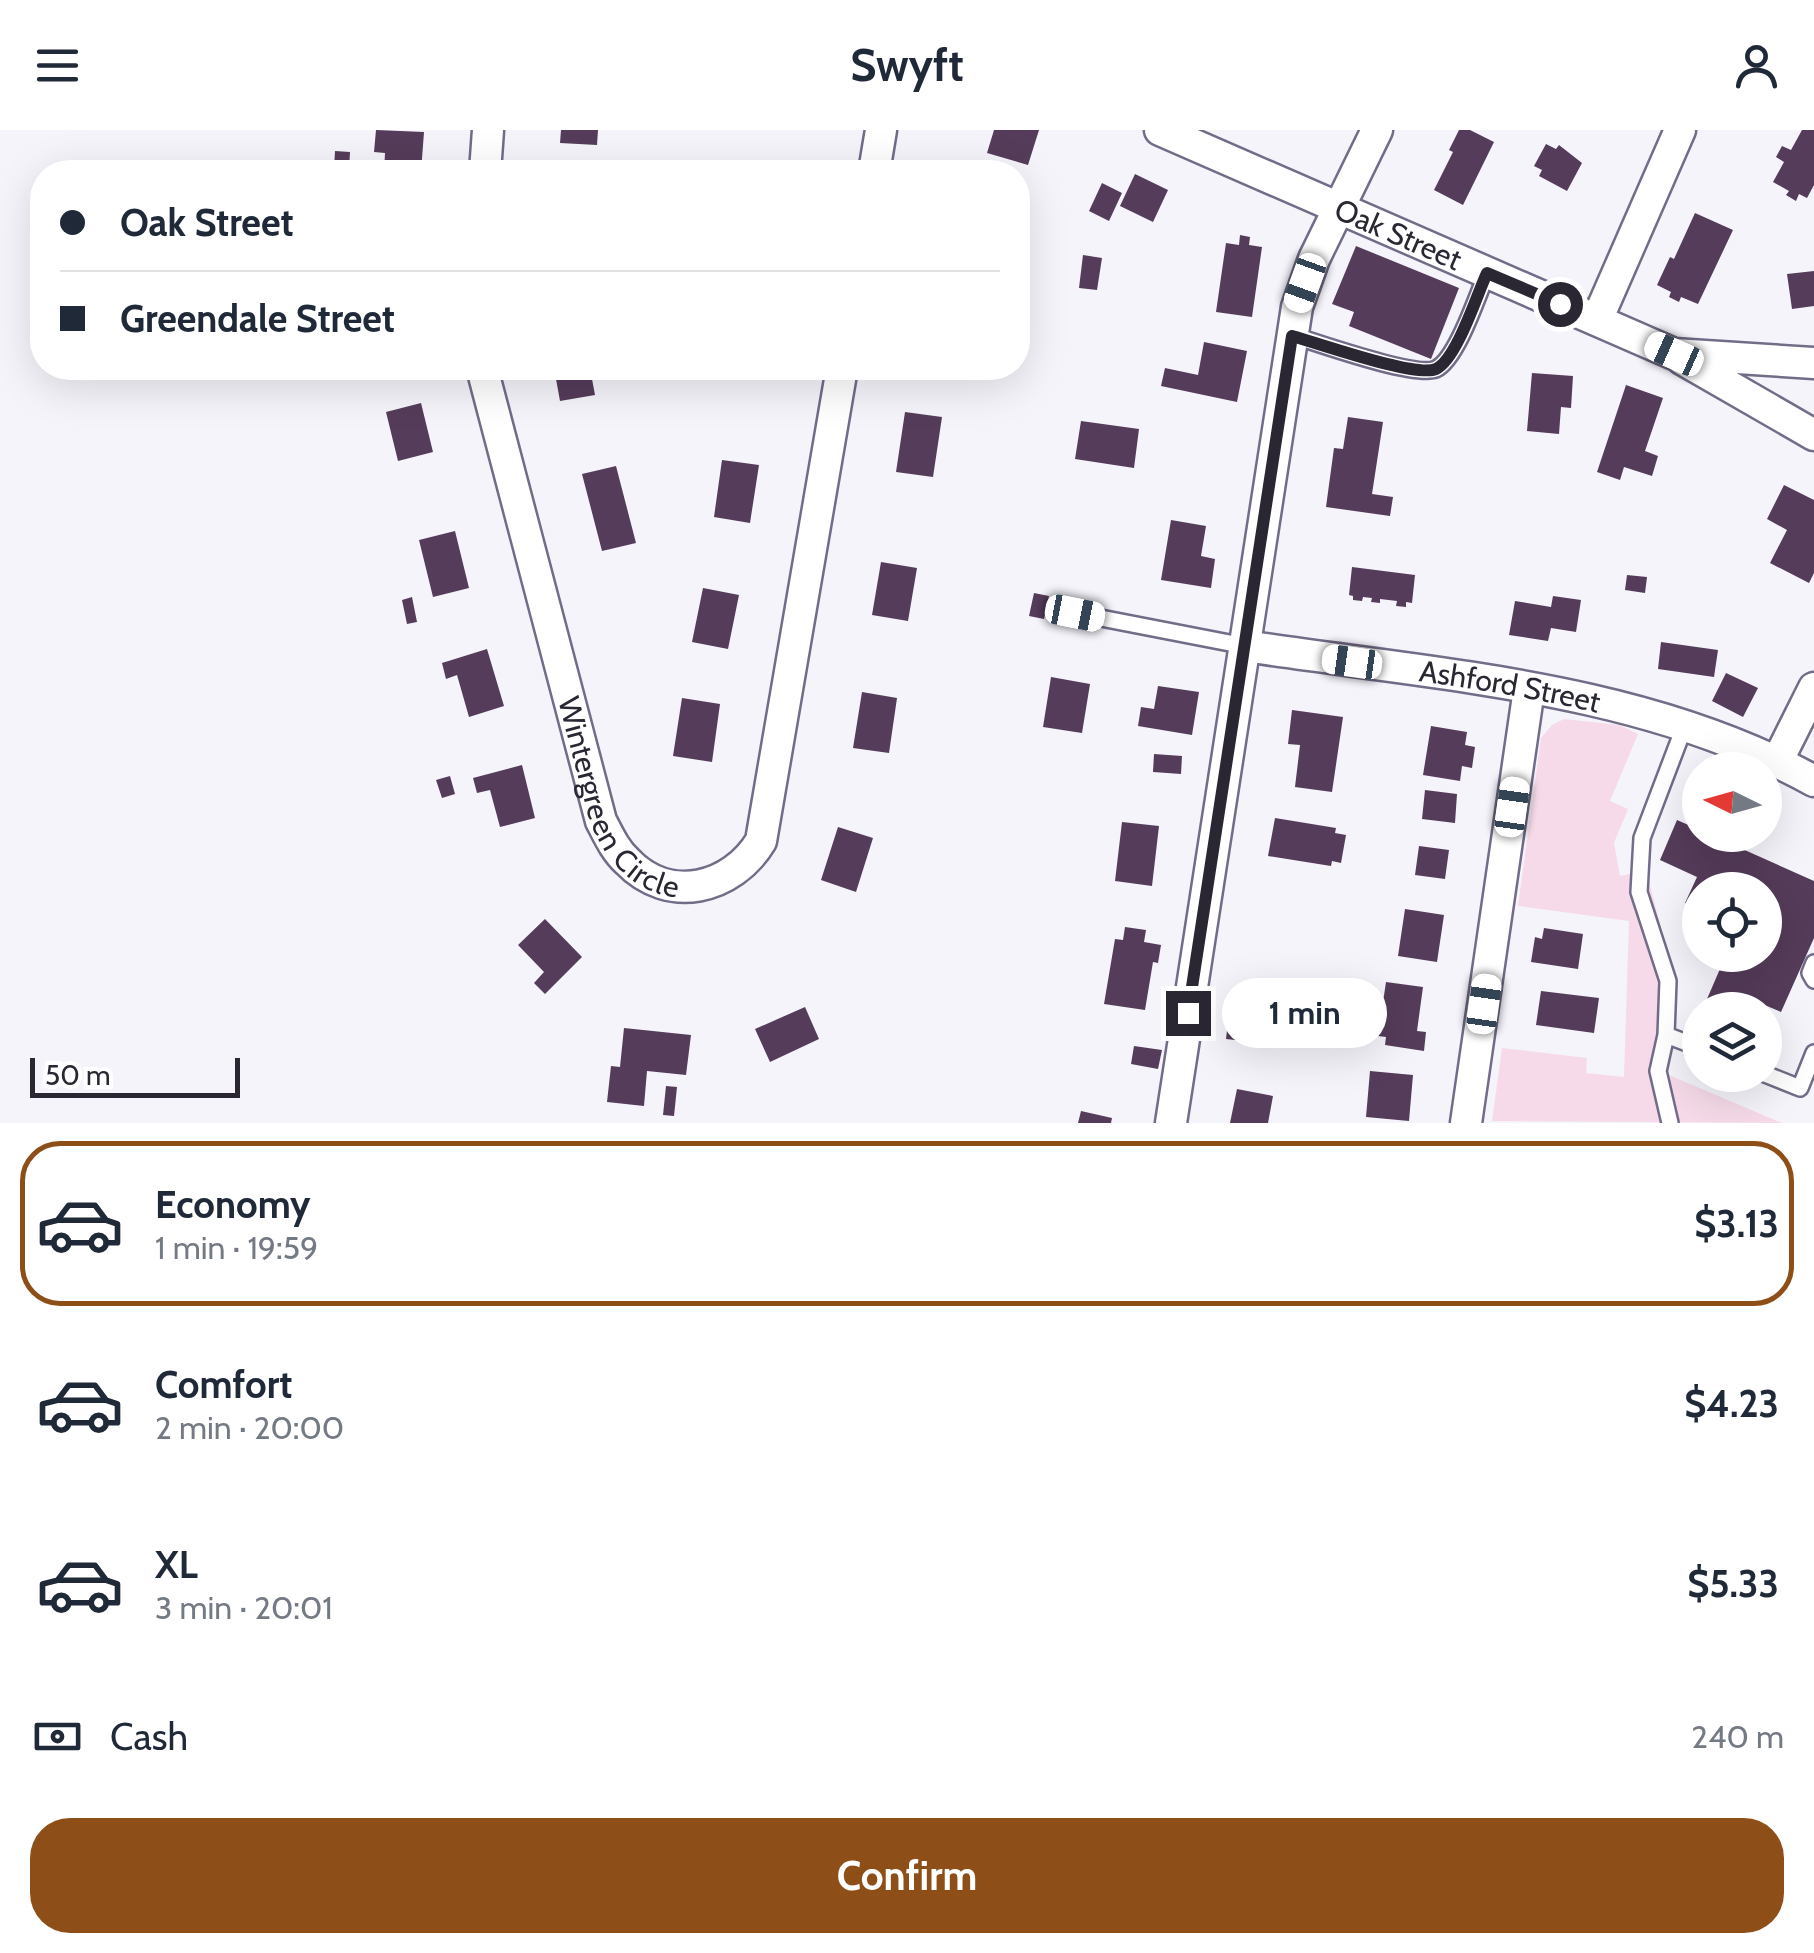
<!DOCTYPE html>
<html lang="en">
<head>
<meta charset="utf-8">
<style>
  :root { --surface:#fff; --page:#f6f6f7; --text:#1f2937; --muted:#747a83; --line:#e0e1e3; --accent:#8e4e17 }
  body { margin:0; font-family:Cabin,sans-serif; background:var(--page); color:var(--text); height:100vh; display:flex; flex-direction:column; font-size:38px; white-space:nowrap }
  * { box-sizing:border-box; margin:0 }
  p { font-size:32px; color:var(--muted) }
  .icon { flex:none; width:55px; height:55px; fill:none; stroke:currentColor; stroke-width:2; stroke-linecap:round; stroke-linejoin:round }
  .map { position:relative; height:993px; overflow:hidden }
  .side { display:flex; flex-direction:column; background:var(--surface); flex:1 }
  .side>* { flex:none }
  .hud { position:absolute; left:30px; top:30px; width:1000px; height:220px; border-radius:40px; box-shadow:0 10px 40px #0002; display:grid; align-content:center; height:220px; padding:0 30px; background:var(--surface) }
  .needle { width:65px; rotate:275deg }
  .tools { position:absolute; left:1682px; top:622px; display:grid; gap:20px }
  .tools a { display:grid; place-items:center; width:100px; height:100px; border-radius:50%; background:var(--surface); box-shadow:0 10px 40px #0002; font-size:50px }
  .scale { position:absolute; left:30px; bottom:25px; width:210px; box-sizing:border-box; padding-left:10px; border:5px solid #2a2733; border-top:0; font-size:28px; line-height:35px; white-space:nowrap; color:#2a2733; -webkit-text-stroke:8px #fff; paint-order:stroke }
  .end { position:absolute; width:45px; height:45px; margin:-22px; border:12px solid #2a2733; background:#fff; box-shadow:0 0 0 5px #fff }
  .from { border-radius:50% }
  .bubble { position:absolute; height:70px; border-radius:35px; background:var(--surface); box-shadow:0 10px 40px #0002; font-size:32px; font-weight:700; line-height:70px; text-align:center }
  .car { position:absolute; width:30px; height:60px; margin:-30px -15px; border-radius:12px; box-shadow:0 0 8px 2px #0007; background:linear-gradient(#fff 24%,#345 0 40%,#fff 0 76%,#345 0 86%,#fff 0) }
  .hud b { display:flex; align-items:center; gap:35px; height:95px; font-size:38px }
  .hud b+b { border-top:2px solid var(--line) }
  .hud i { width:25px; height:25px; background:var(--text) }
  ul { padding:18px 0 0; list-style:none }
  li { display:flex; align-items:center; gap:30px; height:165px; margin:0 20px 15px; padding:0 10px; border:5px solid transparent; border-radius:40px }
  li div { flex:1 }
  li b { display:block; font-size:38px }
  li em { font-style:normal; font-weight:700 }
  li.current { border-color:var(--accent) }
  li>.icon { width:90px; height:90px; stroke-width:1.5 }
  .pay { display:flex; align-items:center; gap:25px; height:110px; padding:0 30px; font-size:38px }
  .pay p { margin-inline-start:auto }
  .action { display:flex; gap:20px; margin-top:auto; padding:20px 30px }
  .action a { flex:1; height:115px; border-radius:40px; background:var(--accent); color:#fff; font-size:40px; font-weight:700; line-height:115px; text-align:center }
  header { display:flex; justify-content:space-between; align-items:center; height:130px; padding:0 30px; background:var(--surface); font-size:45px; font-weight:700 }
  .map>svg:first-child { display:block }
  .green { fill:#f6dae9 }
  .building { fill:#553c5a }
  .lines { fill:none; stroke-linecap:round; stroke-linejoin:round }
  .lane-casing { stroke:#736c89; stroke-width:20 }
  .street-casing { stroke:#736c89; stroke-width:35 }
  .lane { stroke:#fff; stroke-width:15 }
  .street { stroke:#fff; stroke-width:30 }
  .route { stroke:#2a2733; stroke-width:12 }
  .labels { text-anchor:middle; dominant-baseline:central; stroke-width:10; stroke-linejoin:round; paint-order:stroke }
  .street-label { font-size:30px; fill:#2a2733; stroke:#fff }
</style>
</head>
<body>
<header><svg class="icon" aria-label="menu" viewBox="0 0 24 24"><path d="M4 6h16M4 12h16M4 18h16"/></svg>Swyft<svg class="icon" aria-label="person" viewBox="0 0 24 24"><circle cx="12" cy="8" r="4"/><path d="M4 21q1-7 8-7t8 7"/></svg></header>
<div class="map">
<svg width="1814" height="993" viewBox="0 0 1814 993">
  <rect width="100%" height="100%" fill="#f5f4fb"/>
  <!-- green -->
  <path class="green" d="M 1564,589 L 1619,595 L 1638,604 L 1610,671 L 1628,679 L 1614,713 L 1620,746 L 1646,740 L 1674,848 L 1669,945 L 1782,993 L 1492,991 L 1502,918 L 1587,928 L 1586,943 L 1624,947 L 1629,791 L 1518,776 L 1541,608 L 1552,595 Z"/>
  <!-- building -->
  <path class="building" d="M 376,0 L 424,2 L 421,42 L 384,42 L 385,23 L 374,22 Z
    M 561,0 L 598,0 L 597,15 L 560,13 Z
    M 994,0 L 1039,0 L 1028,35 L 987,23 Z
    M 1459,0 L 1470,0 L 1494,12 L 1463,75 L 1434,60 L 1453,22 L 1449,20 Z
    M 1802,0 L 1814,0 L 1814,55 L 1807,68 L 1799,64 L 1796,71 L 1786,65 L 1789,61 L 1773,52 L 1784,32 L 1776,27 L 1782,16 L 1791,20 Z
    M 1546,14 L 1556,19 L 1559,15 L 1582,33 L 1567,61 L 1539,46 L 1542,40 L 1534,36 Z
    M 335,21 L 350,22 L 349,40 L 334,39 Z
    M 1135,44 L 1168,60 L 1153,92 L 1120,76 Z
    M 1102,53 L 1122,63 L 1109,91 L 1089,81 Z
    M 1695,83 L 1733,100 L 1698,174 L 1681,167 L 1679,172 L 1669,167 L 1671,162 L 1657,155 L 1670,127 L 1674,129 Z
    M 1240,105 L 1250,107 L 1249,115 L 1262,117 L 1252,187 L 1216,182 L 1226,113 L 1239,115 Z
    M 1356,116 L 1459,158 L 1431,229 L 1349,196 L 1354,182 L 1332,174 Z
    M 1083,125 L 1102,128 L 1097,160 L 1079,158 Z
    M 1814,141 L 1814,176 L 1792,179 L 1787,144 Z
    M 1204,212 L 1247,221 L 1237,272 L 1161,256 L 1165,238 L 1198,245 Z
    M 554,238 L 590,238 L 595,265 L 560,271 Z
    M 738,238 L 776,238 L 775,249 L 737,243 Z
    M 1532,243 L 1573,246 L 1571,278 L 1561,277 L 1559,304 L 1527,301 Z
    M 1626,255 L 1663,268 L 1645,321 L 1658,326 L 1652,346 L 1624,337 L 1620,350 L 1597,342 Z
    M 421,273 L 433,322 L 398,331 L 386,282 Z
    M 905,282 L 942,287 L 933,347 L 896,342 Z
    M 1348,287 L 1383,292 L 1372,364 L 1393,367 L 1390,386 L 1326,377 L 1334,318 L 1343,319 Z
    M 1081,291 L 1139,299 L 1134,338 L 1075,329 Z
    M 722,330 L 759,335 L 750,393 L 714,387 Z
    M 616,336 L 636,413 L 602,421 L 582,344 Z
    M 1784,355 L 1814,370 L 1814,443 L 1809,453 L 1770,433 L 1787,400 L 1767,389 Z
    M 1171,390 L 1206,396 L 1201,426 L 1215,429 L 1211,458 L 1161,450 Z
    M 455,401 L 469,458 L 433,467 L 419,410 Z
    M 881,432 L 917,438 L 908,491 L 872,485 Z
    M 1352,437 L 1415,445 L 1412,473 L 1406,472 L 1406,477 L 1396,476 L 1397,471 L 1380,469 L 1380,473 L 1371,472 L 1372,468 L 1363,467 L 1362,471 L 1353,470 L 1353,466 L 1349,465 Z
    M 1627,445 L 1647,447 L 1645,463 L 1625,460 Z
    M 703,458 L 739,465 L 728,519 L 692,512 Z
    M 1034,463 L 1049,466 L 1044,489 L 1029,486 Z
    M 1553,466 L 1581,470 L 1576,502 L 1551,498 L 1548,511 L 1509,505 L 1515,471 L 1551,477 Z
    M 412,467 L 417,492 L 407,494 L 402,470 Z
    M 1661,512 L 1718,520 L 1714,547 L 1658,539 Z
    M 487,519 L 504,576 L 469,587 L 457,545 L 446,549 L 442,533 Z
    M 1726,543 L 1758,558 L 1743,587 L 1712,571 Z
    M 1051,547 L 1090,554 L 1082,603 L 1043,597 Z
    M 1158,556 L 1199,562 L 1192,605 L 1138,596 L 1141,577 L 1154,579 Z
    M 862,562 L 897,568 L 889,623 L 853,618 Z
    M 682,568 L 720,574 L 712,632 L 673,626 Z
    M 1292,580 L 1343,587 L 1332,662 L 1295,657 L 1300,615 L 1288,614 Z
    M 1431,596 L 1467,602 L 1465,615 L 1475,617 L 1472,638 L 1462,636 L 1460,651 L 1423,645 Z
    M 1154,624 L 1182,626 L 1181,644 L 1153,642 Z
    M 522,635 L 535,688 L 500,697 L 490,660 L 477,663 L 473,648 Z
    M 450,646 L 455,664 L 442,668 L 436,650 Z
    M 1425,660 L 1457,664 L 1455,693 L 1422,689 Z
    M 1275,688 L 1336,698 L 1335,703 L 1346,705 L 1341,733 L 1332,731 L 1331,736 L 1268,726 Z
    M 1677,690 L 1700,700 L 1700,705 L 1711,705 L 1814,751 L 1814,808 L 1781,882 L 1743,866 L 1737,880 L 1707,869 L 1726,825 L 1765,825 L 1765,760 L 1700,760 L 1700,780 L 1685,773 L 1697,747 L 1660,730 Z
    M 1122,692 L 1159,696 L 1152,756 L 1115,751 Z
    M 838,697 L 873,708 L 856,762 L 821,750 Z
    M 1419,716 L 1449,720 L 1445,749 L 1415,745 Z
    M 1405,779 L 1444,785 L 1437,832 L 1398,826 Z
    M 545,789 L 582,827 L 545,864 L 534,853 L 544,842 L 518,815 Z
    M 1125,797 L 1146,800 L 1144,812 L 1161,815 L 1158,833 L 1153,832 L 1145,880 L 1104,874 L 1115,809 L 1123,810 Z
    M 1544,798 L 1583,804 L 1578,839 L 1531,832 L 1535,807 L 1542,809 Z
    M 1313,852 L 1333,855 L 1331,876 L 1310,873 Z
    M 1386,852 L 1423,857 L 1417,901 L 1426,902 L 1424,921 L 1385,915 L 1386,907 L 1378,906 Z
    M 1541,861 L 1599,868 L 1594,903 L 1536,895 Z
    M 1231,867 L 1291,874 L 1286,916 L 1226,909 Z
    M 805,877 L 819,909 L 770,932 L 755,899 Z
    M 624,898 L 691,905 L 686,945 L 647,941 L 644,976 L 607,972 L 611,936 L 620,937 Z
    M 1134,916 L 1162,920 L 1158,939 L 1131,934 Z
    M 1370,941 L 1413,945 L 1409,991 L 1366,987 Z
    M 666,956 L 677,957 L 674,986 L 663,985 Z
    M 1237,959 L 1273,966 L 1268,993 L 1230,993 Z
    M 1081,981 L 1112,988 L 1111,993 L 1078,993 Z"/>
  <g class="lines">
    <defs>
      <path id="lane" d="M 1292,205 C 1318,213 1416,248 1436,239 C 1457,229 1478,164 1487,143
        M 1075,483 L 1245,516
        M 1814,833 L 1810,843 L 1814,850
        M 1666,905 L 1700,918
        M 1765,944 L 1800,958 L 1814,923
        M 1670,993 L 1658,941 L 1666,905 L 1668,851 L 1639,762 L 1642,708 L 1685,595"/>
      <g id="street">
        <path id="s1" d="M 1160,0 L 1674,224 L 1814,233"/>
        <path d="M 485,42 L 488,0"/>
        <path d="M 874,42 L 881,0"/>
        <path d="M 1597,190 L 1680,0"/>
        <path d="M 1682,229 L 1814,305"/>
        <path id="s2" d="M 482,238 L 601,691 C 609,706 615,720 627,731 C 669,775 732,759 761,711 L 842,238"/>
        <path id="s3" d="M 1245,516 C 1436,545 1642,556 1814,651"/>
        <path d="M 1777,632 L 1814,558"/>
        <path d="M 1171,993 L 1297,177 L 1314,129 L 1377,0"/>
        <path d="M 1466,993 L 1529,559"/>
      </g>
    </defs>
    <!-- lane casing -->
    <use href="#lane" class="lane-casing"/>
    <!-- street casing -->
    <use href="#street" class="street-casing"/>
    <!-- lane -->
    <use href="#lane" class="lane"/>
    <!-- street -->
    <use href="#street" class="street"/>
  </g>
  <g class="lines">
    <!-- route -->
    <path class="route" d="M 1188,883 L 1292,206 C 1318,213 1416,248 1436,239 C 1457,229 1477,164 1487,143 L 1560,174"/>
  </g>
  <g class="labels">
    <!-- street labels -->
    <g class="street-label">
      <text stroke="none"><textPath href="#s1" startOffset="260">Oak Street</textPath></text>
      <text stroke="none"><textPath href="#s3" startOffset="268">Ashford Street</textPath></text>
      <text stroke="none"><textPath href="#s2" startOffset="458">Wintergreen Circle</textPath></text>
    </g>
  </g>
</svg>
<div class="tools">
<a><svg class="needle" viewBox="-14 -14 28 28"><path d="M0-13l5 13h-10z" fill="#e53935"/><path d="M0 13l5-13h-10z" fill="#747a83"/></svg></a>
<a><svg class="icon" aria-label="locate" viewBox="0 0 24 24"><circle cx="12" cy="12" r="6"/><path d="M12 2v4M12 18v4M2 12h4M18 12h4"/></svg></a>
<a><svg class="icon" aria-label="layers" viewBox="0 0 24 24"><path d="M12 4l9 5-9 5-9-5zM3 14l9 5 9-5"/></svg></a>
</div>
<div class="scale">50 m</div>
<i class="end from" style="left:1560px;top:174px"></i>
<i class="end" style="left:1188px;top:883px"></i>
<div class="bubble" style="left:1222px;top:848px;width:165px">1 min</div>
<i class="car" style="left:1305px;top:153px;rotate:200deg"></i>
<i class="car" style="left:1674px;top:224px;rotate:294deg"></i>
<i class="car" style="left:1075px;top:483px;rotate:101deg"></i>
<i class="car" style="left:1352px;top:532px;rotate:278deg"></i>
<i class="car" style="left:1512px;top:677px;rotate:8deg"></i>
<i class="car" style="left:1484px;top:874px;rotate:8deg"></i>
<div class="hud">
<b><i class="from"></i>Oak Street</b>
<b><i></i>Greendale Street</b>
</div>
</div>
<section class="side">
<ul>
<li class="current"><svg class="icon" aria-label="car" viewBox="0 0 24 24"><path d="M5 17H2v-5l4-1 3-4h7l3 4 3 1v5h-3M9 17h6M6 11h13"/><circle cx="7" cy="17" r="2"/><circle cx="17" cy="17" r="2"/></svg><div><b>Economy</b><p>1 min · 19:59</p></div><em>$3.13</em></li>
<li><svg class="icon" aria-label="car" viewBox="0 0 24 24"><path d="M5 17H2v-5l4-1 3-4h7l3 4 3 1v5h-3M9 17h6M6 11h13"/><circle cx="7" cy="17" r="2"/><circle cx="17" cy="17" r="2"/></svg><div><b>Comfort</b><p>2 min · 20:00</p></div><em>$4.23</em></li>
<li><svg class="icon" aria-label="car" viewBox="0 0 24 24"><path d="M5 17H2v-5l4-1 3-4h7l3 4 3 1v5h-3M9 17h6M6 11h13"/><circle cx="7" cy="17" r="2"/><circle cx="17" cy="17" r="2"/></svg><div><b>XL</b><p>3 min · 20:01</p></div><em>$5.33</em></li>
</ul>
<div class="pay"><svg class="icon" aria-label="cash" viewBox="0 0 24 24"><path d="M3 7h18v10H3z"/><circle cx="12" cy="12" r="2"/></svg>Cash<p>240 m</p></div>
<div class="action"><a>Confirm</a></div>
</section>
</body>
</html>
